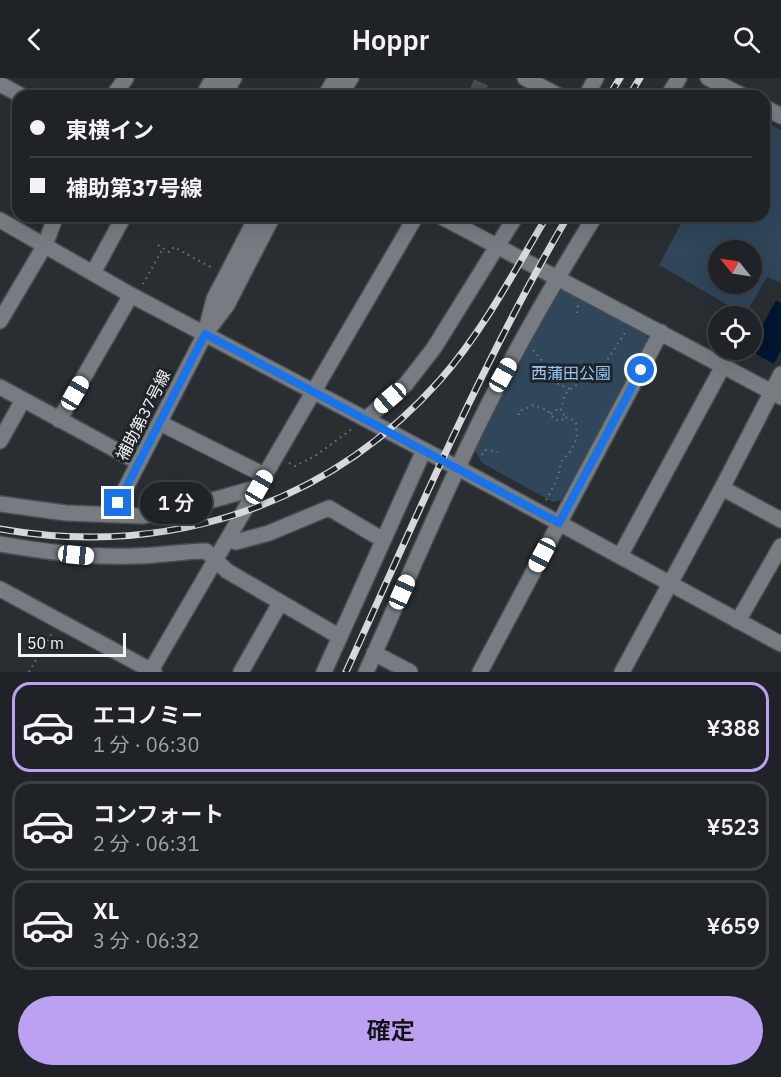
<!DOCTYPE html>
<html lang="ja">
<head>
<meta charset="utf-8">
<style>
  :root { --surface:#1f2226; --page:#272a2e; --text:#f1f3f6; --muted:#a1a4a7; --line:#3c3f43; --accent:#bca0f2 }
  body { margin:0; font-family:"IBM Plex Sans","Noto Sans JP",sans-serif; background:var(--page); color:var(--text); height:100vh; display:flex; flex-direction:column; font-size:22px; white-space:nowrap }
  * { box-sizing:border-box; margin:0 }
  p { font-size:20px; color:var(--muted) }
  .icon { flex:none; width:33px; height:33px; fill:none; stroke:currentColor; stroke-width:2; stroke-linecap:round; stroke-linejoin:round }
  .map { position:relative; height:594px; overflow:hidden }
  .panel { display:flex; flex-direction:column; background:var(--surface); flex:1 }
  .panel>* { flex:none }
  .banner { position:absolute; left:12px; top:12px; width:758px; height:132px; border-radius:18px; box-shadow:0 6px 24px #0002,0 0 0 2px var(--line); display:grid; align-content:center; height:132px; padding:0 18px; background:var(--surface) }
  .needle { width:39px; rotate:300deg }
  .controls { position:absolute; left:708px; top:162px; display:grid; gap:12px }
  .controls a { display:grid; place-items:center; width:54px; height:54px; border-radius:50%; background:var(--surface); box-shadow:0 6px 24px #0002,0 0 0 2px var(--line); font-size:30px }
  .scale { position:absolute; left:18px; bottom:15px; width:108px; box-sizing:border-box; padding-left:6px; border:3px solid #f2f5f8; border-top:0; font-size:16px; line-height:21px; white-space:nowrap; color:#f2f5f8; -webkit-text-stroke:4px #202429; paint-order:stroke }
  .end { position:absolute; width:27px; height:27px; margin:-14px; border:8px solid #1a73e8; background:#fff; box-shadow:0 0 0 3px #fff }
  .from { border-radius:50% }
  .bubble { position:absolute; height:42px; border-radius:21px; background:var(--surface); box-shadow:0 6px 24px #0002,0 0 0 2px var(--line); font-size:20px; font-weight:600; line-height:42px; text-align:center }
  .car { position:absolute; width:18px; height:36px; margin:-18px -9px; border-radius:8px; box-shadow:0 0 4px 2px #0007; background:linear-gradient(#fff 24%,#345 0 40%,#fff 0 76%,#345 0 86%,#fff 0) }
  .banner b { display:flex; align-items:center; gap:21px; height:57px; font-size:22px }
  .banner b+b { border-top:2px solid var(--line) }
  .banner i { width:15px; height:15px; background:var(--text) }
  ul { padding:10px 0 0; list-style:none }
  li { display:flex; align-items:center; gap:18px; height:90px; margin:0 12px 9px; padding:0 6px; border:3px solid var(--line); border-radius:18px }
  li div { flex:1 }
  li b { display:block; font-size:22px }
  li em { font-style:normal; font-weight:600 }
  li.active { border-color:var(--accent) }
  li>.icon { width:54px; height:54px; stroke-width:1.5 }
  .button { display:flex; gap:12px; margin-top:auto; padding:12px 18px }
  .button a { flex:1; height:69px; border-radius:36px; background:var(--accent); color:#111; font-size:24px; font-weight:600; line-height:69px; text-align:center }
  header { display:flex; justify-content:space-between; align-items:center; height:78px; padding:0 18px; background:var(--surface); font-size:27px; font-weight:600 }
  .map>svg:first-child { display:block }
  .green { fill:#2f465b; fill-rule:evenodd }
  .water { fill:#00162f }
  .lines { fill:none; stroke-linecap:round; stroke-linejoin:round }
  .street-tunnel { stroke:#474c51; stroke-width:15; stroke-dasharray:15 8; stroke-linecap:butt }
  .street-casing { stroke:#484c4f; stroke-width:18 }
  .secondary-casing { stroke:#484c4f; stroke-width:18 }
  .path { stroke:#73777c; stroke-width:2; stroke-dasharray:1.5 4.5; stroke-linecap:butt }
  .street { stroke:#777c82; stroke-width:15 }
  .secondary { stroke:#777c82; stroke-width:15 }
  .rail-casing { stroke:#d5d9dc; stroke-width:7 }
  .rail { stroke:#202429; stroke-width:4.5; stroke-dasharray:14; stroke-linecap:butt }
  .route { stroke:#1a73e8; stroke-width:8 }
  .labels { text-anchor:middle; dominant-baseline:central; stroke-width:6; stroke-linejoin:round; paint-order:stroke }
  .park-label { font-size:16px; fill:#95c7f6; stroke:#202429 }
  .street-label { font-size:16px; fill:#f2f5f8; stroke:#202429 }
</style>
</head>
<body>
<header><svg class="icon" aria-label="back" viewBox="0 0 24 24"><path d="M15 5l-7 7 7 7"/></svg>Hoppr<svg class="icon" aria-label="search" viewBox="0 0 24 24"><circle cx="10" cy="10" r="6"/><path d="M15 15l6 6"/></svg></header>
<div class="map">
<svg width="781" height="594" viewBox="0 0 781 594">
  <rect width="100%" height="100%" fill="#292e33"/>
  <!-- green -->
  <path class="green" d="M 764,43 L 781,52 L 781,204 L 780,205 L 767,199 L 745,237 L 659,187 L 685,138 L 764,138 ZM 718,172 L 752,172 L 752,206 L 718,206 Z
    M 560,211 L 645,255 L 649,265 L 561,422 L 553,424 L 482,385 L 474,371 L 510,293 L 554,213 Z"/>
  <!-- water -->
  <path class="water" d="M 776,222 L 781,225 L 781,272 L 774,286 L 749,272 L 752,272 L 752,267 Z"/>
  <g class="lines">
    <!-- street-tunnel -->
    <path class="street-tunnel" d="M 475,18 L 483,0"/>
    <defs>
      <path id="street" d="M 525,0 L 559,18
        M 708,0 L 743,18
        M 0,6 L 22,18
        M 227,11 L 234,0
        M 113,18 L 126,0
        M 203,18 L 213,0
        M 586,18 L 596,0
        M 668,18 L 679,0
        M 764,29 L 781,38
        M 440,138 L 723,288 L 620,478
        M 93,195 L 124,138
        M 0,243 L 45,167 L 56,138
        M 0,309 L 138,384
        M 366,341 L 406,306 L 434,270 L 516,138
        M 59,342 L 131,217
        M 160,345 L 266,398
        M 0,363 L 23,322
        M 722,410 L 781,442
        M 0,426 L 66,435 L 143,438 L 195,427 L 259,409
        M 229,460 L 236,464 L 269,455 L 329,430 L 383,462
        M 0,466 C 45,474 90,480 135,478 C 159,478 182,473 206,473 L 227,493 L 340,559
        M 738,543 L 781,468
        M 374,575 L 410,594
        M 150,594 L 416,138
        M 241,594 L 280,525
        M 324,594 L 424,372
        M 366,594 C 411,495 453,393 504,296 C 532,242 563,190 595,138
        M 480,594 L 661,254
        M 622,594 L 722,410 L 781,296"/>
      <path id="secondary" d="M 215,0 L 236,18
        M 325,18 L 336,0
        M 339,18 L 351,0
        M 0,142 L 131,217 L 458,390 L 781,566
        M 207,248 L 214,221 L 257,138
        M 723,288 L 781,319
        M 117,436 L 118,425 L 205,256 L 227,227 L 273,138
        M 0,511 L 154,594"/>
    </defs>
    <!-- street casing -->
    <use href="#street" class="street-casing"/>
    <!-- secondary casing -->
    <use href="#secondary" class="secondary-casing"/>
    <!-- path -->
    <path class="path" d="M 158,167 L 169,174 L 174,169 L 214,191
      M 143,206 L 163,170
      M 577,235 L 578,227
      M 533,272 L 544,285 L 554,304 L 570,311
      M 551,336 L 556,332 L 561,332
      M 519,337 L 519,333 L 534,327 L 547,332 L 555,342 L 562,342 L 565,339 L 561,332 L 564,318 L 568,313 L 604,287 L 626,253
      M 482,377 L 485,372 L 498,374
      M 289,385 L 295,388 L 315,378 L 352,351
      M 546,422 L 557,402 L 561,384 L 572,371 L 577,360 L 576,345 L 573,342 L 565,339
      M 29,594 L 52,555"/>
    <!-- street -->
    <use href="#street" class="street"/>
    <!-- secondary -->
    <use href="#secondary" class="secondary"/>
    <defs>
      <path id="rail" d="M 609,18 L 620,0
        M 629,18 L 640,0
        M 0,451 C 166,480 327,429 440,302 C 483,253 514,194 547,138
        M 346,594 C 416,440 482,284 568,138"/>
    </defs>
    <!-- rail casing -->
    <use href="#rail" class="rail-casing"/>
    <!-- rail -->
    <use href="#rail" class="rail"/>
  </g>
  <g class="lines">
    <!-- route -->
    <path class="route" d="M 118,425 L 205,256 L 559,445 L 641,292"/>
  </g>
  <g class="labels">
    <!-- park labels -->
    <g class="park-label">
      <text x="571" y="295">西蒲田公園</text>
    </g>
    <!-- street labels -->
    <g class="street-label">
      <text transform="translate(143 337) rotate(-63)">補助第37号線</text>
    </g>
  </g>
</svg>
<div class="controls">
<a><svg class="needle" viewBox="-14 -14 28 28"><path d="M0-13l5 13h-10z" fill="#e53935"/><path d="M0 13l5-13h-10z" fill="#a1a4a7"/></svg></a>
<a><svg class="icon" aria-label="locate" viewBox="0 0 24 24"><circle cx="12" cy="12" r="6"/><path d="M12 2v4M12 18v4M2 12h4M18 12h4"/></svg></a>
</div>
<div class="scale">50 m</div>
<i class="end from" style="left:641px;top:292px"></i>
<i class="end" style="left:118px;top:425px"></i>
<div class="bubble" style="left:140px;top:404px;width:72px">1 分</div>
<i class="car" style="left:503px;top:297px;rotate:29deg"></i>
<i class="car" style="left:75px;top:315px;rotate:30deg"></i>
<i class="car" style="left:390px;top:320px;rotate:229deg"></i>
<i class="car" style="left:259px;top:409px;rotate:30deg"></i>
<i class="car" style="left:76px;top:477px;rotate:96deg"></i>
<i class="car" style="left:542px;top:477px;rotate:208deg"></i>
<i class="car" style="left:402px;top:514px;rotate:24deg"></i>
<div class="banner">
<b><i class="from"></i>東横イン</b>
<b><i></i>補助第37号線</b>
</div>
</div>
<section class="panel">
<ul>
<li class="active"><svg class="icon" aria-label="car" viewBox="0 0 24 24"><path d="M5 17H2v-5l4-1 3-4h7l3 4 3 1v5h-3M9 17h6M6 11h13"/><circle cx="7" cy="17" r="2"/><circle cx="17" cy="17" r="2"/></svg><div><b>エコノミー</b><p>1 分 · 06:30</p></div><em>¥388</em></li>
<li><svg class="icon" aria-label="car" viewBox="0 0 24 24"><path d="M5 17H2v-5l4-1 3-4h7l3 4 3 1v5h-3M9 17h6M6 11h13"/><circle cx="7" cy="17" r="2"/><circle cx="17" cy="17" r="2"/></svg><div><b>コンフォート</b><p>2 分 · 06:31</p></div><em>¥523</em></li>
<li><svg class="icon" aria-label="car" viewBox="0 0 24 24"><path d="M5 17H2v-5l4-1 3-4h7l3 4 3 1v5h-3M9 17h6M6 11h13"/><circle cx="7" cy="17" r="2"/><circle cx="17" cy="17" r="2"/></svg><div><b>XL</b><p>3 分 · 06:32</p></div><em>¥659</em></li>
</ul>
<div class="button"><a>確定</a></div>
</section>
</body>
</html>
